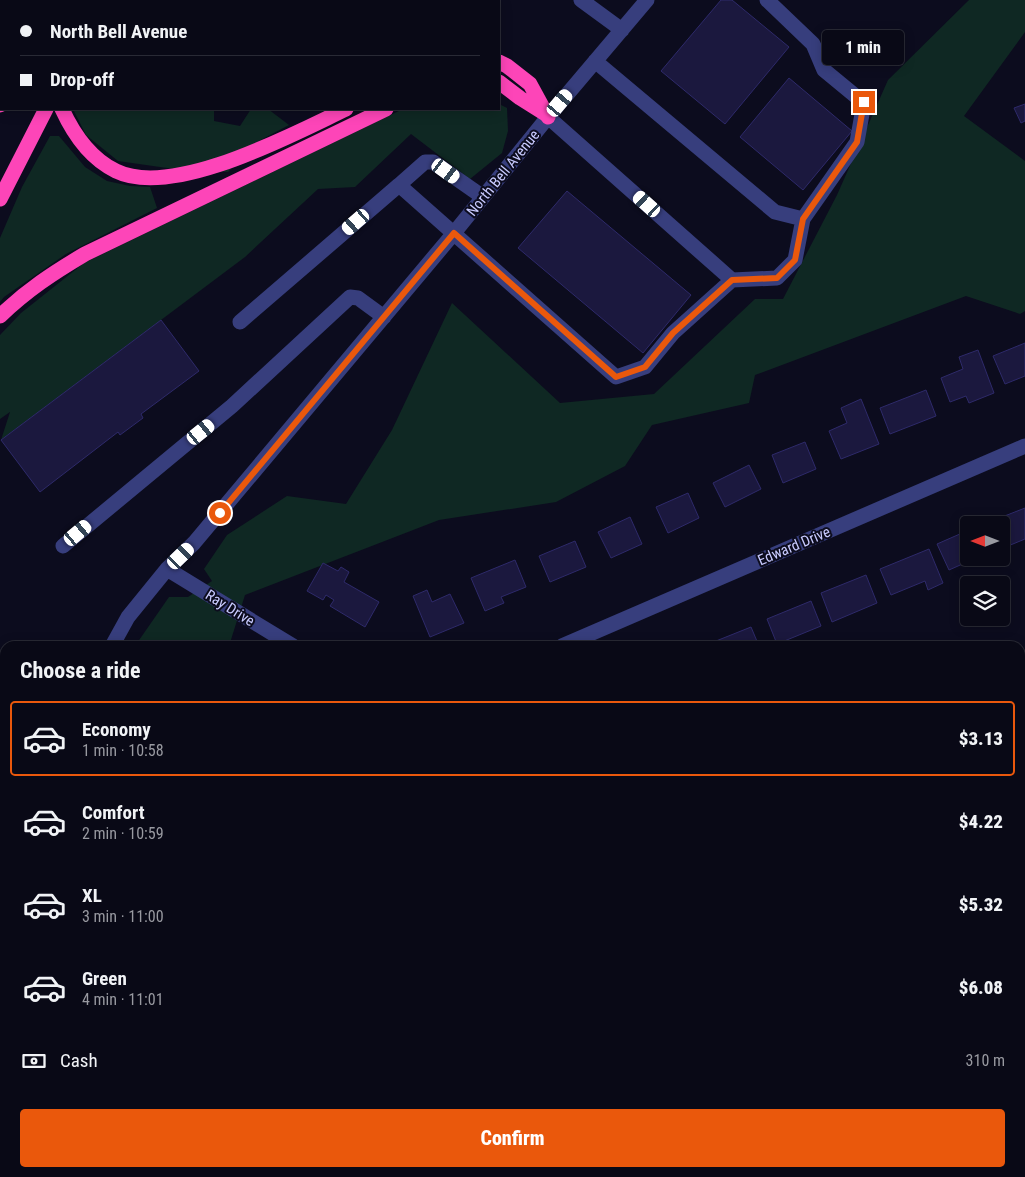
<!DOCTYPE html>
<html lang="en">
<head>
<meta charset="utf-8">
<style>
  :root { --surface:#090916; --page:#12121f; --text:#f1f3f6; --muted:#999aa1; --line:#292a35; --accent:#ea580c }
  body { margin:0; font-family:"Roboto Condensed",sans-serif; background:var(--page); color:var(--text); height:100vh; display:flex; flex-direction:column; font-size:19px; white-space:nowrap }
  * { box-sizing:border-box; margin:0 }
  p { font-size:16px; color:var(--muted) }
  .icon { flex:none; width:28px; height:28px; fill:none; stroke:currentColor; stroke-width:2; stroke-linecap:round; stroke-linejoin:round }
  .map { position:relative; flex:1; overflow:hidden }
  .drawer { position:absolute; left:0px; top:641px; width:1025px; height:536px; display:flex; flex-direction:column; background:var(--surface); border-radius:15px 15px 0 0; box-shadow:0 2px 12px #0003,0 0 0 1px var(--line) }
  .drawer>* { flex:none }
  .guide { position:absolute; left:0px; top:0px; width:500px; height:110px; box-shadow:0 2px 12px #0003,0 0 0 1px var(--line); display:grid; align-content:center; height:110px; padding:0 20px; background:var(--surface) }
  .needle { width:32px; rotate:270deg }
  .tools { position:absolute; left:960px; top:516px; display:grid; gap:10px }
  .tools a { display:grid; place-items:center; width:50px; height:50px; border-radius:5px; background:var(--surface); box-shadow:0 2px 12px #0003,0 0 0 1px var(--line); font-size:25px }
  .end { position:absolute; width:22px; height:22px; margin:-11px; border:6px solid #ea580c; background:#fff; box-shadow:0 0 0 2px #fff }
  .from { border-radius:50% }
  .bubble { position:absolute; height:35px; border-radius:5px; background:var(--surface); box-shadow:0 2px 12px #0003,0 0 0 1px var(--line); font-size:16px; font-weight:800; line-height:35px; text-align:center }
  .car { position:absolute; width:15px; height:30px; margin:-15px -8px; border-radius:6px; box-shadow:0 0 4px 1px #0007; background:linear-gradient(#fff 24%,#345 0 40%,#fff 0 76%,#345 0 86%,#fff 0) }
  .guide b { display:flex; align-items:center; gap:18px; height:48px; font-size:19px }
  .guide b+b { border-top:1px solid var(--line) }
  .guide i { width:12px; height:12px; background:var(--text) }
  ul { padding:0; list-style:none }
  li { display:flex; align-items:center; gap:15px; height:75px; margin:0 10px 8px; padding:0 10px; border:2px solid transparent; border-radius:5px }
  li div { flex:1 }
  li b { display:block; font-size:19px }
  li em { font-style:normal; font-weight:800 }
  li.active { border-color:var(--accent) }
  li>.icon { width:45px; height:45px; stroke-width:1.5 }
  h2 { padding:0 20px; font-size:22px; line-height:60px }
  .pay { display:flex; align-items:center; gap:12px; height:55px; padding:0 20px; font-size:19px }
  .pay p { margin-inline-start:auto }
  .primary-button { display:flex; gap:10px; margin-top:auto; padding:10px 20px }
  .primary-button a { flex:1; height:58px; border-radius:5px; background:var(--accent); color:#fff; font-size:20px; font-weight:800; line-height:58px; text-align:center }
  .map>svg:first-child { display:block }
  .green { fill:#0f2823 }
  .building { fill:#1b183e; stroke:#2e2a6a }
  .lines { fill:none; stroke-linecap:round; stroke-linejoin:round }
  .minor { stroke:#373e7d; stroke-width:15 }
  .highway { stroke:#fd45b8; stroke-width:15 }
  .route { stroke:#ea580c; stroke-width:6 }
  .labels { text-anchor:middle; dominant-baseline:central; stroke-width:4; stroke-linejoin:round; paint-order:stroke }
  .street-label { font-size:15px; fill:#c9cbff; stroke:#0c0c1e }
</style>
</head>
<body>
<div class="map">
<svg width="1025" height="1177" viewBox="0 0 1025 1177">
  <rect width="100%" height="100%" fill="#0c0c1e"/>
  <!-- green -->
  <path class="green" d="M 144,0 L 237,0 L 235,1 L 143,1 Z
    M 969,0 L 1025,0 L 1025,32 L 964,116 L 1025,161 L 1025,311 L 1020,314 L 966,296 L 755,375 L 749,403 L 652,425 L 625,466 L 556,502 L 439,520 L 245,595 L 229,646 L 135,646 L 169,597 L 188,597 L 212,581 L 204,569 L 227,535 L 287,496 L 346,504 L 392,430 L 452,303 L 560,403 L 654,394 L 755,299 L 783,299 L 837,195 L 888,80 Z
    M 499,104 L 507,108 L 508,131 L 502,153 L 470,179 L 411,134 L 355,187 L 318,189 L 245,257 L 1,440 L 10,412 L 0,419 L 0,335 L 21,313 L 84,263 L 403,109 L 499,109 Z
    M 73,109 L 214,109 L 214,121 L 240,126 L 251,109 L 268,109 L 289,125 L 255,143 L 228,172 L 174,169 L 118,161 L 86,135 Z
    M 50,136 L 59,136 L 85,167 L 107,181 L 130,186 L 150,187 L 157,208 L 66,254 L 4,297 L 0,302 L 0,238 L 22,187 Z
    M 5,1076 L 5,1172 L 437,1172 L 439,1177 L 0,1177 L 0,1079 Z"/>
  <!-- building -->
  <path class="building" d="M 374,0 L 418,0 L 417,1 L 376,1 Z
    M 721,0 L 732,0 L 789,47 L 725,124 L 661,71 Z
    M 789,78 L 852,131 L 803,190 L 740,137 Z
    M 1025,104 L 1025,121 L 1021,123 L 1014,108 Z
    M 567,191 L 691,295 L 643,353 L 518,248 Z
    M 161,320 L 199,371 L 141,414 L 143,418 L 120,435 L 118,432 L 40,492 L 1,440 Z
    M 1025,343 L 1025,376 L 1005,384 L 993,356 Z
    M 978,350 L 994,393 L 969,403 L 966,396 L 950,402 L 941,378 L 963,369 L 959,357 Z
    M 926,390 L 936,416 L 890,434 L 880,408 Z
    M 861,399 L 879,444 L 841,459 L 829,431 L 847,423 L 841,408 Z
    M 805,442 L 816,469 L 783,483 L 772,455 Z
    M 749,465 L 761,489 L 725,507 L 713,483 Z
    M 688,493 L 699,518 L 668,533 L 656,507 Z
    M 1025,508 L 1025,539 L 1008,546 L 1001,530 L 1001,525 L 999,525 L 997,519 Z
    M 630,517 L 642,544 L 611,558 L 598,532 Z
    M 969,530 L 969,558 L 976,558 L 949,570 L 937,544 Z
    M 575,541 L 586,567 L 550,582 L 539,556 Z
    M 929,549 L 943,583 L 928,590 L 925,581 L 891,595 L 880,569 Z
    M 515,560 L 526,587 L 501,597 L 504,603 L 485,611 L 471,578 Z
    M 323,563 L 338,571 L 341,567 L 349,572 L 344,582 L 379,602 L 365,627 L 330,606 L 334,600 L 326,595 L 323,600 L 307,591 Z
    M 866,575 L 877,603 L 832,622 L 821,593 Z
    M 427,590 L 432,602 L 450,594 L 464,623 L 430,637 L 413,596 Z
    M 811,601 L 821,626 L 777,644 L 767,619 Z
    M 751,627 L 759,646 L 712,646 L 711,643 Z
    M 1025,714 L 1025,741 L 1020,730 L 1020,717 Z
    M 1020,870 L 1025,883 L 1025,887 L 1020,889 Z
    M 496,1172 L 526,1172 L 528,1177 L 487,1177 Z"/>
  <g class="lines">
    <!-- minor -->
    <path class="minor" d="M 332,0 L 334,1
      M 581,0 L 622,30
      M 466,1 L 467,0
      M 595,61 L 775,212 L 803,219 L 857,142 L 864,103 L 824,70 L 813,44 L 767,0
      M 548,117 L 732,280
      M 483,197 L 433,162 L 425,162 L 399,185 L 616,377 L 645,367 L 673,333 L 732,280 L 777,278 L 795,260 L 803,219
      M 240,322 L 399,185
      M 63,546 L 232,406 L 350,297 L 358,298 L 384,317
      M 167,569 L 293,646
      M 112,646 L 128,617 L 167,569 L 194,543 L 454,233 L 548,117 L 647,0
      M 562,646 L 1025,446
      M 0,781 L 5,753
      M 1020,808 L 1025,806
      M 0,809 L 5,817
      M 0,949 L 5,944
      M 0,1048 L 5,1044
      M 592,1172 L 594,1177"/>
    <!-- highway -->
    <path class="highway" d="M 37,1 L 38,0
      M 77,1 L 78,0
      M 113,1 L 113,0
      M 0,51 L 1,49
      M 499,62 L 507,66 L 530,84 L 548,117
      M 499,82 L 520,98 L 547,115
      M 0,105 L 1,103
      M 62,109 C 73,133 91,159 116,171 C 173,199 293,134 346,109
      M 0,199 L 46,109
      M 0,316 C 27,290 53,273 85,254 L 386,109"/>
  </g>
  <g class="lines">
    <!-- route -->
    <path class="route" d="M 220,513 L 454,233 L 616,377 L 645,367 L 673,333 L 732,280 L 777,278 L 795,260 L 803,219 L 857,142 L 864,102"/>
  </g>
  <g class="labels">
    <!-- street labels -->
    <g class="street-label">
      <text transform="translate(503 173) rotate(-51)">North Bell Avenue</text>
      <text transform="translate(794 546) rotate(-23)">Edward Drive</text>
      <text transform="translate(230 608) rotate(32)">Ray Drive</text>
    </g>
  </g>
</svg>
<div class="tools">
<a><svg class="needle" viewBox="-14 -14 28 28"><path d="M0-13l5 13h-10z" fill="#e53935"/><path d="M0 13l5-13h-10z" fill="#999aa1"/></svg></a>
<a><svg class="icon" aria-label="layers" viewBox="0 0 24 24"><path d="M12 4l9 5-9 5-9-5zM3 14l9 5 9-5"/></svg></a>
</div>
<i class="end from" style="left:220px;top:513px"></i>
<i class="end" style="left:864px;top:102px"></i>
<div class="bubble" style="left:822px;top:30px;width:82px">1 min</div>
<i class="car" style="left:560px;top:103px;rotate:40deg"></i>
<i class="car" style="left:446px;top:171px;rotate:126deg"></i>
<i class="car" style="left:647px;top:204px;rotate:312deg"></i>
<i class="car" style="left:356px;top:222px;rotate:229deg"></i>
<i class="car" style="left:201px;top:432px;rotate:51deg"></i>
<i class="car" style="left:78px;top:533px;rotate:50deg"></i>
<i class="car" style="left:181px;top:556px;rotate:46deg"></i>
<div class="guide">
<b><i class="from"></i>North Bell Avenue</b>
<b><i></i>Drop-off</b>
</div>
<section class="drawer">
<h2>Choose a ride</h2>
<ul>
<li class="active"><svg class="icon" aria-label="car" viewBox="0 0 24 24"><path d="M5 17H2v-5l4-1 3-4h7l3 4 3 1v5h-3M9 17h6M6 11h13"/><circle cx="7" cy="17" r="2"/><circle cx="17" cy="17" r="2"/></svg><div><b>Economy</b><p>1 min · 10:58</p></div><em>$3.13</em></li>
<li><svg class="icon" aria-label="car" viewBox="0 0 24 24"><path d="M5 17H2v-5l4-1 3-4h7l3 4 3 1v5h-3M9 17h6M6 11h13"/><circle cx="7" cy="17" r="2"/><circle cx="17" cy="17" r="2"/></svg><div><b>Comfort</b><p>2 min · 10:59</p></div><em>$4.22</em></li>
<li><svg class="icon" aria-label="car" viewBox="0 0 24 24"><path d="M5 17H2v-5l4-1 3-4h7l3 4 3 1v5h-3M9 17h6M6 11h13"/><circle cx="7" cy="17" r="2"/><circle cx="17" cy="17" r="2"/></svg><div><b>XL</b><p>3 min · 11:00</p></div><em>$5.32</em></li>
<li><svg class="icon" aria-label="car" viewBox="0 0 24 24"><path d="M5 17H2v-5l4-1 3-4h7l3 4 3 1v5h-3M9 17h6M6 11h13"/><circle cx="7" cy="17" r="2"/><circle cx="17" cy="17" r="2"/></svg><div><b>Green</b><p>4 min · 11:01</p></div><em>$6.08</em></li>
</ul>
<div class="pay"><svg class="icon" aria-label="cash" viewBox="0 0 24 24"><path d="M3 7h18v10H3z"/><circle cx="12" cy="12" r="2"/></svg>Cash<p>310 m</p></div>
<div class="primary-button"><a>Confirm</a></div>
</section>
</div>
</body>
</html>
